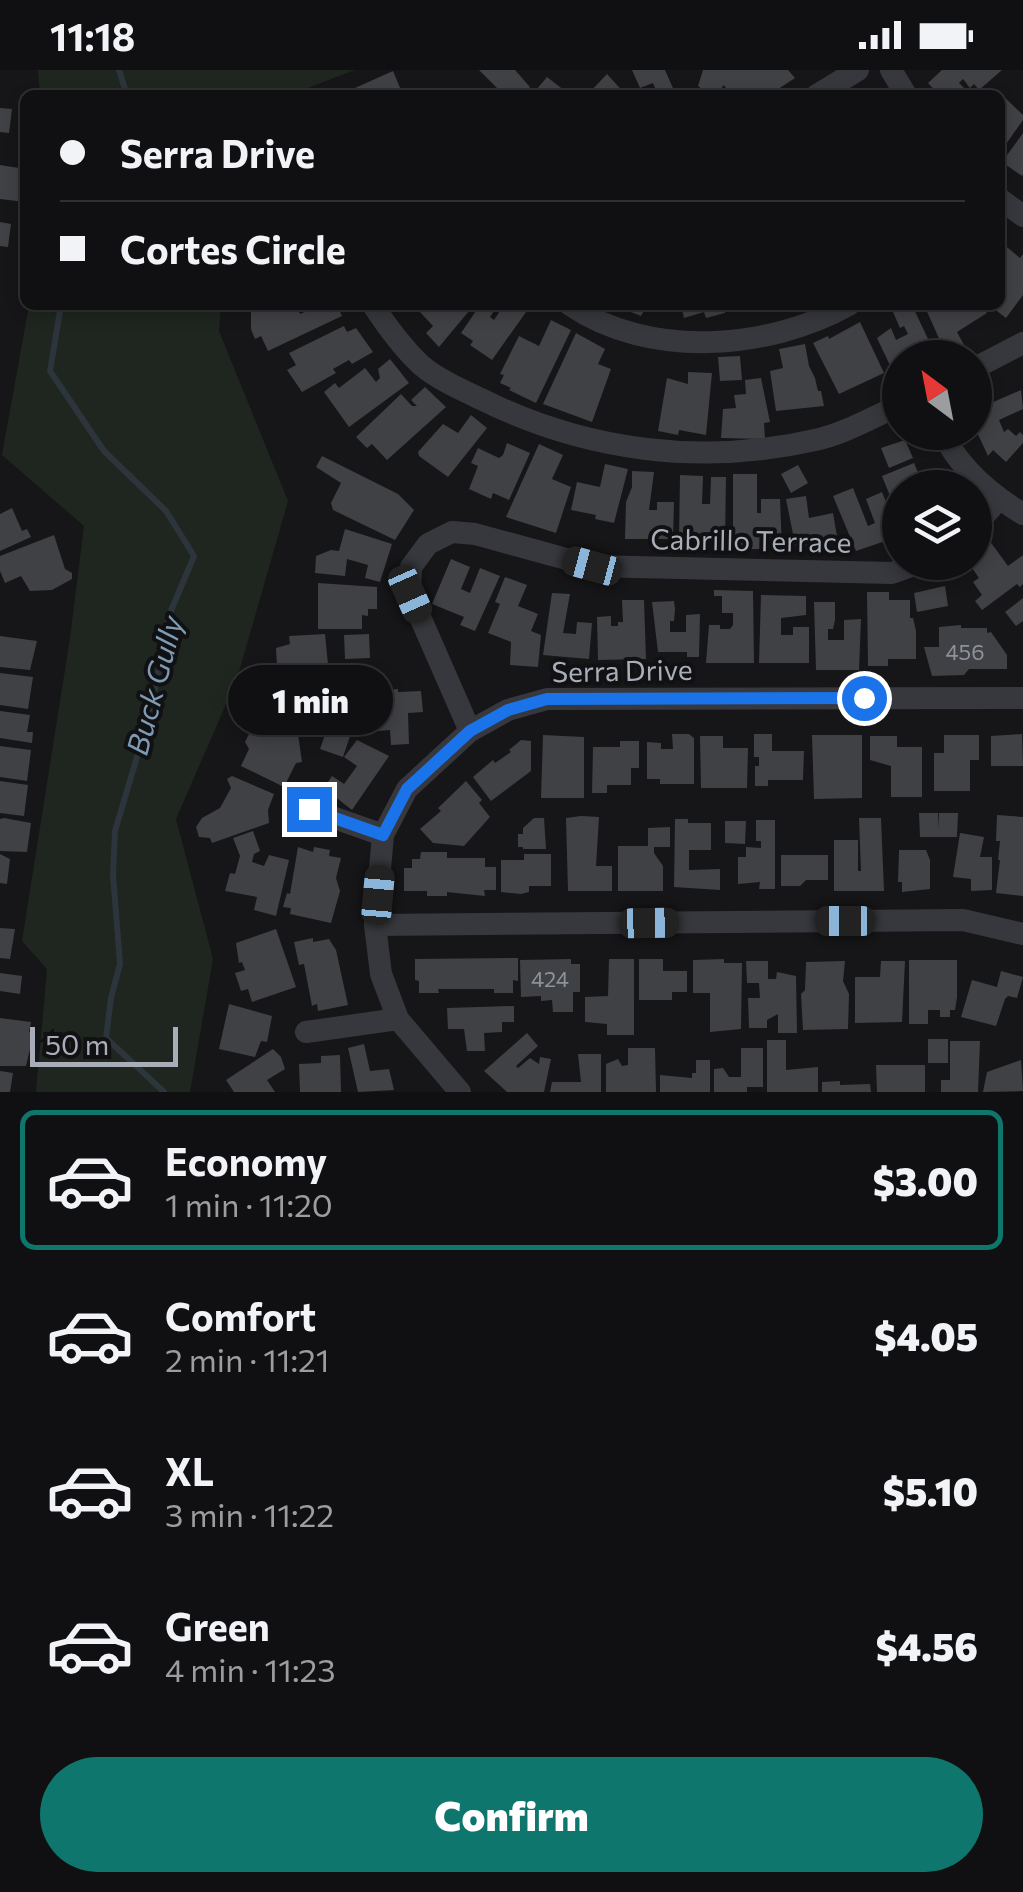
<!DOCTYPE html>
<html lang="en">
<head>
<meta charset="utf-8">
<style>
  :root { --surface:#101012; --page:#1e1e20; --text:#f1f3f6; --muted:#9c9d9f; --line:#303032; --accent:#0f766e }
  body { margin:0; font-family:Commissioner,sans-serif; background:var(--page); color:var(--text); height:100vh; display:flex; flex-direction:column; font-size:38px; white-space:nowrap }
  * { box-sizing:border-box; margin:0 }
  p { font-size:32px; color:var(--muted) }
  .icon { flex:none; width:55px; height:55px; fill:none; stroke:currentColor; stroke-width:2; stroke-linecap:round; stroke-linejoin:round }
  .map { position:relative; height:1022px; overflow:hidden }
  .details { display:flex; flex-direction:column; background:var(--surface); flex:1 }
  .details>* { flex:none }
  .hud { position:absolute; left:20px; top:20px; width:985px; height:220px; border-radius:15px; box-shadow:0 5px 15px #0003,0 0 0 2px var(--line); display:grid; align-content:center; height:220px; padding:0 40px; background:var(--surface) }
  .needle { width:65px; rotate:328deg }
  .controls { position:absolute; left:882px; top:270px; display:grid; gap:20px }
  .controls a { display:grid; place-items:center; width:110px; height:110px; border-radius:50%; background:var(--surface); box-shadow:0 5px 15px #0003,0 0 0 2px var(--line); font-size:50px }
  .scale { position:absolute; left:30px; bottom:25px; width:148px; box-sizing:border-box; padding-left:10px; border:5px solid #a8adb8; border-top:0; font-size:28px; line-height:35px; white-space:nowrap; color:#a8adb8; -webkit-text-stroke:8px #111113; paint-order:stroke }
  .end { position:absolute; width:45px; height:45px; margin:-22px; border:12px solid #1a73e8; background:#fff; box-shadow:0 0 0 5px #fff }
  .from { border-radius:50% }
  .bubble { position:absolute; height:70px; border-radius:35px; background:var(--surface); box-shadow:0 5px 15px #0003,0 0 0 2px var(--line); font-size:32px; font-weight:800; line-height:70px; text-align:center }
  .car { position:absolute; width:30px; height:60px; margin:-30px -15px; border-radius:12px; box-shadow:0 0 8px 2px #0007; background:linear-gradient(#222 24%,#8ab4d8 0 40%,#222 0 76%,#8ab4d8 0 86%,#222 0) }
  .hud b { display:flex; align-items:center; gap:35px; height:95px; font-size:38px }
  .hud b+b { border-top:2px solid var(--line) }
  .hud i { width:25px; height:25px; background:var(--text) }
  ul { padding:18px 0 0; list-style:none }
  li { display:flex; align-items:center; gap:30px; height:140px; margin:0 20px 15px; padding:0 20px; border:5px solid transparent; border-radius:15px }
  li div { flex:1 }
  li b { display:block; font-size:38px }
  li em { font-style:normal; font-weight:800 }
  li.on { border-color:var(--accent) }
  li>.icon { width:90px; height:90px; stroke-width:1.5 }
  .primary-button { display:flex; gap:20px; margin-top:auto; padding:20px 40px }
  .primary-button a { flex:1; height:115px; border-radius:60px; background:var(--accent); color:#fff; font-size:40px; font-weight:800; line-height:115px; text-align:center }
  .status { display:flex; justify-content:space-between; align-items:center; height:70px; padding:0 50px; background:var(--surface); direction:ltr }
  .status svg { height:28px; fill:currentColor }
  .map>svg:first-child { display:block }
  .green { fill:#1e261f }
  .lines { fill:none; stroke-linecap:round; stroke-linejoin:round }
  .stream { stroke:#2c353c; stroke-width:6 }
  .building { fill:#404145 }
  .minor { stroke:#37383d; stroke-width:22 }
  .route { stroke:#1a73e8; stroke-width:12 }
  .labels { text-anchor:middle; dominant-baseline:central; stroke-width:8; stroke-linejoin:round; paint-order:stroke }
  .number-label { font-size:22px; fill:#8e929b }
  .street-label { font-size:28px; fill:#a8adb8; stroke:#111113 }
  .water-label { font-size:30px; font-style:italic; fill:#7f9bb3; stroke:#111113 }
</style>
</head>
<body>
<div class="status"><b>11:18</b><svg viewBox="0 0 49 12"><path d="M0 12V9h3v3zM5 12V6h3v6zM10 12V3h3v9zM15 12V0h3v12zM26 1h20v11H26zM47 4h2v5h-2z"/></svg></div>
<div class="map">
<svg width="1023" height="1022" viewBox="0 0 1023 1022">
  <rect width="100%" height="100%" fill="#161618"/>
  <!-- green -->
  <path class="green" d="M 38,0 L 355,0 L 289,25 L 40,25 Z
    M 29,235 L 221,235 L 219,261 L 288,431 L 237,609 L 176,749 L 213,889 L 190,1022 L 36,1022 L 47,899 L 22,871 L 70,568 L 84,456 L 2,385 Z"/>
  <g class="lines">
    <!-- stream -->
    <path class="stream" d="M 119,0 L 127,25
      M 61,235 L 50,301 L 104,381 L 166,441 L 194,486 L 170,543 L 150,643 L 115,761 L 113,805 L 120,894 L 111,928 L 106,968 L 164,1022"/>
  </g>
  <!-- building -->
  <path class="building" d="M 479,0 L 515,0 L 530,17 L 524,25 L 504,25 Z
    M 632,0 L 665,0 L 676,25 L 658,25 L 653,13 L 640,18 Z
    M 703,0 L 788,0 L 795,8 L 769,25 L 730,25 L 724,15 L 718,22 L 710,25 L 698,16 Z
    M 942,0 L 1002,0 L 979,20 L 974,14 L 970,18 L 963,9 L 959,13 L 965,19 L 959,25 L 939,25 L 928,13 Z
    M 393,1 L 403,25 L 358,25 L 355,18 Z
    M 607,4 L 626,25 L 587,25 Z
    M 547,7 L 565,21 L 576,25 L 532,25 Z
    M 1000,23 L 1023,45 L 1023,50 L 1004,77 L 1000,74 Z
    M 0,38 L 12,39 L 9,63 L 0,62 Z
    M 1023,63 L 1023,104 L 1022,106 L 1002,92 Z
    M 0,95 L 25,99 L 25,132 L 0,129 Z
    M 0,152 L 11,154 L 8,177 L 0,176 Z
    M 1002,173 L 1020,188 L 1023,184 L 1023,225 L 1006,248 L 989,235 L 1000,235 Z
    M 261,235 L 296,235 L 300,244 L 320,235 L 337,235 L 342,246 L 268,281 L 261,266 L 255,269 L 251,259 L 251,239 Z
    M 424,235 L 474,235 L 439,277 L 426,263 L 433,256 L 419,241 Z
    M 480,235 L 498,235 L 490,247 L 494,250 L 504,235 L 531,235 L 492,290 L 470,275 L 473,271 L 461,263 Z
    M 613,235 L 647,235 L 641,246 Z
    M 659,235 L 723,235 L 725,243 L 706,248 L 704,242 L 684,248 L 682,239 L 660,242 Z
    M 890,235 L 912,235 L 937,288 L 900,288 L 900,306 L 896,308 L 877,268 L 891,258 L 896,270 L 908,264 L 904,256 L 900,258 Z
    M 924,235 L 980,235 L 987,243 L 957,262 L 964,275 L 946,284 Z
    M 551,250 L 571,260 L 536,333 L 509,320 L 511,318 L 500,313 L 504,305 L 500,304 L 519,266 L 539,276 Z
    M 860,252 L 884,303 L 839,324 L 813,273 L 828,266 L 829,269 Z
    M 344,256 L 347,262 L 356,258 L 373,282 L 352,294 L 349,290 L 333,299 L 336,303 L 302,322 L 287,300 L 296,295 L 289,283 Z
    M 576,263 L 605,279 L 598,294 L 611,299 L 592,352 L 543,334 Z
    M 805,274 L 809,296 L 815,308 L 818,321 L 821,321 L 824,336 L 776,341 L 770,301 L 783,298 L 779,279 Z
    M 740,286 L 742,310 L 720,311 L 718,287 Z
    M 390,289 L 409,313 L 349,357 L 324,322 L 335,313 L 339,318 L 365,298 L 376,312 L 380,308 L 378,299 Z
    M 688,302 L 712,303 L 706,365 L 679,360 L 678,365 L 658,361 L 667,308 L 688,314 Z
    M 761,308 L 770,352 L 764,353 L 765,369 L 721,368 L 723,339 L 736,338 L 734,325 L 746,324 L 745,310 Z
    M 425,317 L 446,337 L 387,390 L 372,374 L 367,378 L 356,367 L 401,324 L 412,336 L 417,336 L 411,330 Z
    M 1021,320 L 1023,339 L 999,350 L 1004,362 L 1008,359 L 1016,366 L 1020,362 L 1023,365 L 1023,373 L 1006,392 L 993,380 L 988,386 L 975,358 L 975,340 Z
    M 471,345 L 487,358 L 448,407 L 419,386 L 418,382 L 443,354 L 458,363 Z
    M 905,370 L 913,388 L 889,398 L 881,378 Z
    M 507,373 L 530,383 L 509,430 L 493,423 L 491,429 L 469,419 L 478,396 L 471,393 L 478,378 L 499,388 L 503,385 Z
    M 539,374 L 563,385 L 552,409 L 571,417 L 556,463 L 506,447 Z
    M 322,386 L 398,424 L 414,440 L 395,470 L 333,440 L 331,433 L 341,413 L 316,397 Z
    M 914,393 L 922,412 L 900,418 L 900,451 L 882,406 Z
    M 605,394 L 628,399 L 614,453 L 595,449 L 596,445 L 571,440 L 577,412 L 600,417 Z
    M 798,395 L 808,413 L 791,423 L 781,404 Z
    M 632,401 L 654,402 L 649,440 L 657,440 L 657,432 L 674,432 L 673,469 L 625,469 L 626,432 L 632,417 Z
    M 733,404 L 757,404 L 757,443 L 761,443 L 761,429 L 780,429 L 782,479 L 733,479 Z
    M 680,405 L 703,406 L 702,434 L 710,434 L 711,407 L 726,407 L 725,470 L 679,470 Z
    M 853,418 L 868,456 L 875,453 L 866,429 L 882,422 L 900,466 L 856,481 L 833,426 Z
    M 806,426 L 809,448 L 833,443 L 838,472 L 796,479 L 786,429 Z
    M 12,438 L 22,461 L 27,459 L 31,467 L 0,481 L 0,444 Z
    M 345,459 L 392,474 L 380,512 L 365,508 L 368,495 L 347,489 L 345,506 L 315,503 L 316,486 L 331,480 L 339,481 Z
    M 54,465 L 65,499 L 72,503 L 72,509 L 52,520 L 30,521 L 21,506 L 5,513 L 0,501 L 0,486 Z
    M 989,470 L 1008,496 L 1023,485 L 1023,514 L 1020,517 L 1017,514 L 982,540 L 975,531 L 982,525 L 973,512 L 979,508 L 968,492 L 975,492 L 975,480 Z
    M 451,489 L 470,497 L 461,519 L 470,523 L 480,498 L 500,506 L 475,561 L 460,555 L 464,547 L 432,534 Z
    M 505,507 L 527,515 L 518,536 L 538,544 L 531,561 L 541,565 L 538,597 L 510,595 L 511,572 L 488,563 L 500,534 L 495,532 Z
    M 318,513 L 377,517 L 377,539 L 368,539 L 368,546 L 362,545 L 362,559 L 318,559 Z
    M 945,516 L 948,536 L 917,542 L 914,523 Z
    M 714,520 L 753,521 L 754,593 L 706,593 L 709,555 L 720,555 L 720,559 L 730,559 L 733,555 L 733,543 L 722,543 L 722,526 L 714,526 Z
    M 867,522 L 889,522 L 889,530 L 910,530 L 910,548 L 913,548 L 916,561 L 916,589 L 888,589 L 888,596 L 868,596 Z
    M 552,523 L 570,524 L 563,563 L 576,564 L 577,552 L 592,553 L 589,589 L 543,585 Z
    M 761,525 L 806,526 L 806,545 L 781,548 L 781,565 L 793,565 L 793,557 L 809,557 L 809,593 L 759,593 Z
    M 1023,528 L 1023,551 L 1016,556 L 1005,542 Z
    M 622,530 L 644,530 L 646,589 L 598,590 L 597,547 L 611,546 L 611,556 L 618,556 L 618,552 L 623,552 Z
    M 674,531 L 675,539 L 674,551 L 670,551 L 670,562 L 686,562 L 686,545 L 700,544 L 699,587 L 687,587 L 687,582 L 658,582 L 652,532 Z
    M 814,532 L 835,532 L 835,550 L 833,559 L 828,559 L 828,570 L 844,570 L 844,550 L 861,549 L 859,600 L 816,600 Z
    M 961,555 L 961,558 L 987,558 L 987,563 L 991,562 L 1007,585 L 1007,599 L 969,599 L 964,605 L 932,606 L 924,577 L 939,577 L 939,557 Z
    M 325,564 L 330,615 L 293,618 L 292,596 L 277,597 L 276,578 L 290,574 L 289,566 Z
    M 369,564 L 370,588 L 345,589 L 344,565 Z
    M 0,566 L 37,571 L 30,600 L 0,597 Z
    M 0,603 L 33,607 L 28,639 L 0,635 Z
    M 382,618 L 382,621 L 398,619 L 398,622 L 421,621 L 423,642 L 408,643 L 409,674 L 391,675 L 390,660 L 367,662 L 366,640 L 325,643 L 324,624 Z
    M 0,641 L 30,645 L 27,662 L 33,662 L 32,673 L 0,668 Z
    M 295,643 L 302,692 L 296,693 L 284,717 L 241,696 L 249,679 L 245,672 L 251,660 L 258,664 L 265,650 L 269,651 L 277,646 Z
    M 327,659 L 350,666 L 343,687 L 320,679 Z
    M 672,664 L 689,664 L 694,668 L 694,714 L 660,714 L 660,709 L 647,709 L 647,672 L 661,673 L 661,679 L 673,679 Z
    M 754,664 L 772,664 L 772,681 L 804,681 L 803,710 L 768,710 L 768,716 L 755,716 L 755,696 L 759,696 L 759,687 L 754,687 Z
    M 1022,664 L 1023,696 L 991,696 L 991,666 Z
    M 543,665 L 584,667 L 584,728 L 541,728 Z
    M 812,665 L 862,665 L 862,728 L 814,729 Z
    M 944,665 L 979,665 L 979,690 L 970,690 L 970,721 L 934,721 L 934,683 L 944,683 Z
    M 700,666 L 723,666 L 723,678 L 748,678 L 747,718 L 701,718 Z
    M 870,666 L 897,666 L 897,677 L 922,677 L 922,727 L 891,727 L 891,696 L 870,690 Z
    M 357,670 L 389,686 L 352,740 L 324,718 L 332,706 L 344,714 L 357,696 L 344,687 Z
    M 521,670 L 531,671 L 531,701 L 491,731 L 473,707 L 493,690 L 495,693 L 511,682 L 509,680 Z
    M 620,671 L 639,671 L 639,698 L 631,698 L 631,715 L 607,715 L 607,723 L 592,723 L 593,677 L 620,677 Z
    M 0,676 L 31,680 L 27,711 L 0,707 Z
    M 232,706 L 274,724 L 268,740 L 269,753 L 212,773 L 210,768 L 199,767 L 196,757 L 202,748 L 220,738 L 231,718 L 227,709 Z
    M 0,711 L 28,715 L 24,746 L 0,743 Z
    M 466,711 L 482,730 L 479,733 L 490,747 L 464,776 L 433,773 L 420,759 L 441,741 L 438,738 Z
    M 919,743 L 938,743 L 938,759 L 939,743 L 958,743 L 957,767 L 920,767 Z
    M 997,745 L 1023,747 L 1023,826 L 996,823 L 1000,790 L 998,790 L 1000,771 L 996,771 Z
    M 581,746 L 599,747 L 596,796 L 612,796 L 612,821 L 568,821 L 566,748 Z
    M 4,748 L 31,753 L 27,782 L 0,781 L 0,749 Z
    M 534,748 L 544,748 L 546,779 L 523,779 L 523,777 L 518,777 L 518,764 L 523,764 L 523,758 Z
    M 859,748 L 881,748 L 884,821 L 834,821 L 834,770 L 858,770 L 858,801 L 861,801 Z
    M 675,749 L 688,749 L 688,753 L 711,753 L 711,780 L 689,780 L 689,800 L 720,799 L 720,820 L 674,817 Z
    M 756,750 L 775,750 L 775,819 L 759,819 L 760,812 L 738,814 L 738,787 L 746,787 L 746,777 L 761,778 L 761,771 L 756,771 Z
    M 725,751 L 746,751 L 745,774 L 725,773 Z
    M 670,757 L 670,777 L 654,777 L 654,783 L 663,796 L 663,821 L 618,821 L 618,776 L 648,776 L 648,758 Z
    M 253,761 L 260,781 L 254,784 L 252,792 L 264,796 L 269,785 L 289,790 L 276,846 L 254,840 L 257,827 L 225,821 L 230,803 L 235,804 L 240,786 L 233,768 Z
    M 960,763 L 984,767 L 980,787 L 992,787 L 992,820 L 971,821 L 971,809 L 953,807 Z
    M 298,777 L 313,782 L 314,777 L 330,780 L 329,786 L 341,788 L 336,808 L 340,821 L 331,853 L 290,844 L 291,838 L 283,837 L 287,823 L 290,824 Z
    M 899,780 L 926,780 L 930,790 L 930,819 L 902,822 L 902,812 L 898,812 Z
    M 421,782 L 447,782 L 447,788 L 485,788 L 485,797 L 496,797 L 496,820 L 484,820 L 485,826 L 447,822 L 447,826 L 427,826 L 427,821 L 404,821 L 404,798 L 412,798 L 412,789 L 420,789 Z
    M 0,784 L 10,789 L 7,814 L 0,813 Z
    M 524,784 L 551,784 L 551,816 L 529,816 L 529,822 L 521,824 L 501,822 L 501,790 L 524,790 Z
    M 781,785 L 828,785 L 828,810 L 806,810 L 800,816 L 781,816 Z
    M 0,858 L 15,859 L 10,889 L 0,888 Z
    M 276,859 L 296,917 L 252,932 L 248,919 L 241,921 L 235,903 L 245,900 L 242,892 L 239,893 L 236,873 Z
    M 313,868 L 313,872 L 329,869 L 336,880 L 348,935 L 318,941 L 317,934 L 312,936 L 304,894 L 299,895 L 294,872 Z
    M 518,888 L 518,911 L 513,910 L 513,923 L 494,923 L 494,919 L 438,919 L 439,923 L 419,923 L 419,911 L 415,910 L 415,889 Z
    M 571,889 L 571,894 L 580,894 L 580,922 L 573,922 L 573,942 L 553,942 L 552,930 L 541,931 L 541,926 L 521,927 L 520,890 Z
    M 609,889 L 634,889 L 634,965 L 607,965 L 607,954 L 585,952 L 585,927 L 608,926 Z
    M 639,889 L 663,889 L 663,901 L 687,901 L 687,922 L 672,922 L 672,930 L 639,930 Z
    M 724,889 L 724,893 L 742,893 L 741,959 L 710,962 L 710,923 L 693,923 L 693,890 Z
    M 909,890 L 957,890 L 957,927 L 955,940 L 950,940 L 950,947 L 940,947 L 940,940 L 928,940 L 928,954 L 909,954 Z
    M 746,891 L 768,891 L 768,909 L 776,909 L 777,902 L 796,906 L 797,963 L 778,963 L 778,944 L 767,950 L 767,958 L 749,958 L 748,928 L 760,928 L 759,913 L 747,913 Z
    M 845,891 L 843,911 L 849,924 L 848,959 L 803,960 L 801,924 L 805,920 L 806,892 Z
    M 881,891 L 905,891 L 902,952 L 855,953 L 855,907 L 880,907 Z
    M 1001,901 L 1023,907 L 1017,928 L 1008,926 L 1005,929 L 996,956 L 961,947 L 972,910 L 997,917 Z
    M 0,903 L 22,906 L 20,924 L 0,921 Z
    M 229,934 L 272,946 L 267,972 L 261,971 L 255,987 L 219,979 Z
    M 514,936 L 514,952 L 502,952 L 502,962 L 484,963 L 485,981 L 467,981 L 464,959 L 448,959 L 447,938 Z
    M 0,948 L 31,952 L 29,962 L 34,962 L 26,996 L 0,996 Z
    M 527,963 L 538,976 L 516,996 L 518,998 L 530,988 L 539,994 L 540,987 L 551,989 L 544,1022 L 507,1022 L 484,1001 Z
    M 928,969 L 948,969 L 948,993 L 928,993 Z
    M 767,970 L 786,970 L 786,1000 L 818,997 L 818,1022 L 767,1022 Z
    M 950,971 L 980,971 L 978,1022 L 941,1022 L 941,1010 L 950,1010 Z
    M 364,974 L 370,1001 L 389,999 L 394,1020 L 358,1022 L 348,978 Z
    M 628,978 L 655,978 L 656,1022 L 606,1022 L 606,994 L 618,989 L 622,996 L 628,995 Z
    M 741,978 L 763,978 L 763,1017 L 747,1017 L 747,1022 L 714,1022 L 714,999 L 723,998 L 729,1007 L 741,1007 Z
    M 273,979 L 281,987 L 285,999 L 267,1010 L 275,1022 L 234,1022 L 226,1010 Z
    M 578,984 L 601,984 L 601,1022 L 550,1022 L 552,1012 L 581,1012 Z
    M 340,985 L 341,1022 L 300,1022 L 299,994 L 321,993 L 321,986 Z
    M 696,990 L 710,990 L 710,1022 L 660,1022 L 660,1005 L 692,1008 L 692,1003 L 696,1003 Z
    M 1021,990 L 1023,1021 L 983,1022 L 987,1002 Z
    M 876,995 L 925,995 L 925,1022 L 877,1022 Z
    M 0,1001 L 13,1003 L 10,1022 L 0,1022 Z
    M 840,1011 L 840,1015 L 870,1014 L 871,1022 L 822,1022 L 822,1012 Z"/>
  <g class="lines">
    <!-- minor -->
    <path class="minor" d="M 891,0 L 906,25
      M 817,25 L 858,0
      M 1000,129 L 1023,146
      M 373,235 C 386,255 404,279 421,295 C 437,309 462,320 481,329 C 585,381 701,396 815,370 C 844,364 873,347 900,335
      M 570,235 C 649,289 768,280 849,235
      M 975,298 L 1023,273
      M 942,362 C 959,398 990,424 1023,444
      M 975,456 L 999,429
      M 470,661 L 410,524 L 411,497 L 428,474 L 452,462 L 475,464 L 592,496 L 892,503 L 923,492
      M 309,739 L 383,765
      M 375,855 L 963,850 L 1023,864
      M 306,962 L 398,949
      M 460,1022 L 398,949 L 381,904 L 375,855 L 383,765 L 407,719 L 470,661 L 508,640 L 547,629 L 1023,628"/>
  </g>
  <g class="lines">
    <!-- route -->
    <path class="route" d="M 309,739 L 383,765 L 407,719 L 470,661 L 508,640 L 547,629 L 864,628"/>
  </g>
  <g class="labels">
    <!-- number labels -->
    <g class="number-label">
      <text x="965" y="581">456</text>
      <text x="550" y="908">424</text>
    </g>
    <!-- street labels -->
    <g class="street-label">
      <text transform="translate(751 470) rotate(1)">Cabrillo Terrace</text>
      <text transform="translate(622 600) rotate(-1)">Serra Drive</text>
    </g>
    <!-- water labels -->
    <g class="water-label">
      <text transform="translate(153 615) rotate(-75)">Buck Gully</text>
    </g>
  </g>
</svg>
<div class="controls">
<a><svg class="needle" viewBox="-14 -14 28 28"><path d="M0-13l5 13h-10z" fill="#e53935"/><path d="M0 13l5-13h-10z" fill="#9c9d9f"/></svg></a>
<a><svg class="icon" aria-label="layers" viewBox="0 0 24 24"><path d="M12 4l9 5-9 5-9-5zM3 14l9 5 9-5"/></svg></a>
</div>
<div class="scale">50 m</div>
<i class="end from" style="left:864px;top:628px"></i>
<i class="end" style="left:309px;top:739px"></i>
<div class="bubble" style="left:228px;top:595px;width:165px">1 min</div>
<i class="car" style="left:592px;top:496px;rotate:285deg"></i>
<i class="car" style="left:410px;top:524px;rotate:156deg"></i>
<i class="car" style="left:378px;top:825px;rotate:5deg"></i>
<i class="car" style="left:845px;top:851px;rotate:270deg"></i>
<i class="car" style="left:649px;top:853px;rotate:89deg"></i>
<div class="hud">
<b><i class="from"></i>Serra Drive</b>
<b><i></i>Cortes Circle</b>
</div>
</div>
<section class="details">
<ul>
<li class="on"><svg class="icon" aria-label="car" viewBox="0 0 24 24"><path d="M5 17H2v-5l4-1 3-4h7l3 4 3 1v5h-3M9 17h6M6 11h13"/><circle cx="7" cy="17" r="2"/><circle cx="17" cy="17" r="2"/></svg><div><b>Economy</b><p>1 min · 11:20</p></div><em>$3.00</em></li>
<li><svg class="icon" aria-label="car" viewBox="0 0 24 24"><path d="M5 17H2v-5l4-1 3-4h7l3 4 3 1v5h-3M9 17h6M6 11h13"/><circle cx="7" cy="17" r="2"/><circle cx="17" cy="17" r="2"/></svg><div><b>Comfort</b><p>2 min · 11:21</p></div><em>$4.05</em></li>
<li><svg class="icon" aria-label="car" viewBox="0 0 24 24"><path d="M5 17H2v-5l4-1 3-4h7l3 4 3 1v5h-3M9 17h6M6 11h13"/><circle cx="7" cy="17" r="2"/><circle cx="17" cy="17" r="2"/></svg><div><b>XL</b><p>3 min · 11:22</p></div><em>$5.10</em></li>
<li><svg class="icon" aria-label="car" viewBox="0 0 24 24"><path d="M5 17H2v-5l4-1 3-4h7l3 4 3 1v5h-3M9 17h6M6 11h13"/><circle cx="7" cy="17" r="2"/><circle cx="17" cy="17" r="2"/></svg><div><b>Green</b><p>4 min · 11:23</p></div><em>$4.56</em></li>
</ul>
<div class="primary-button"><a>Confirm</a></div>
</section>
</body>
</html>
